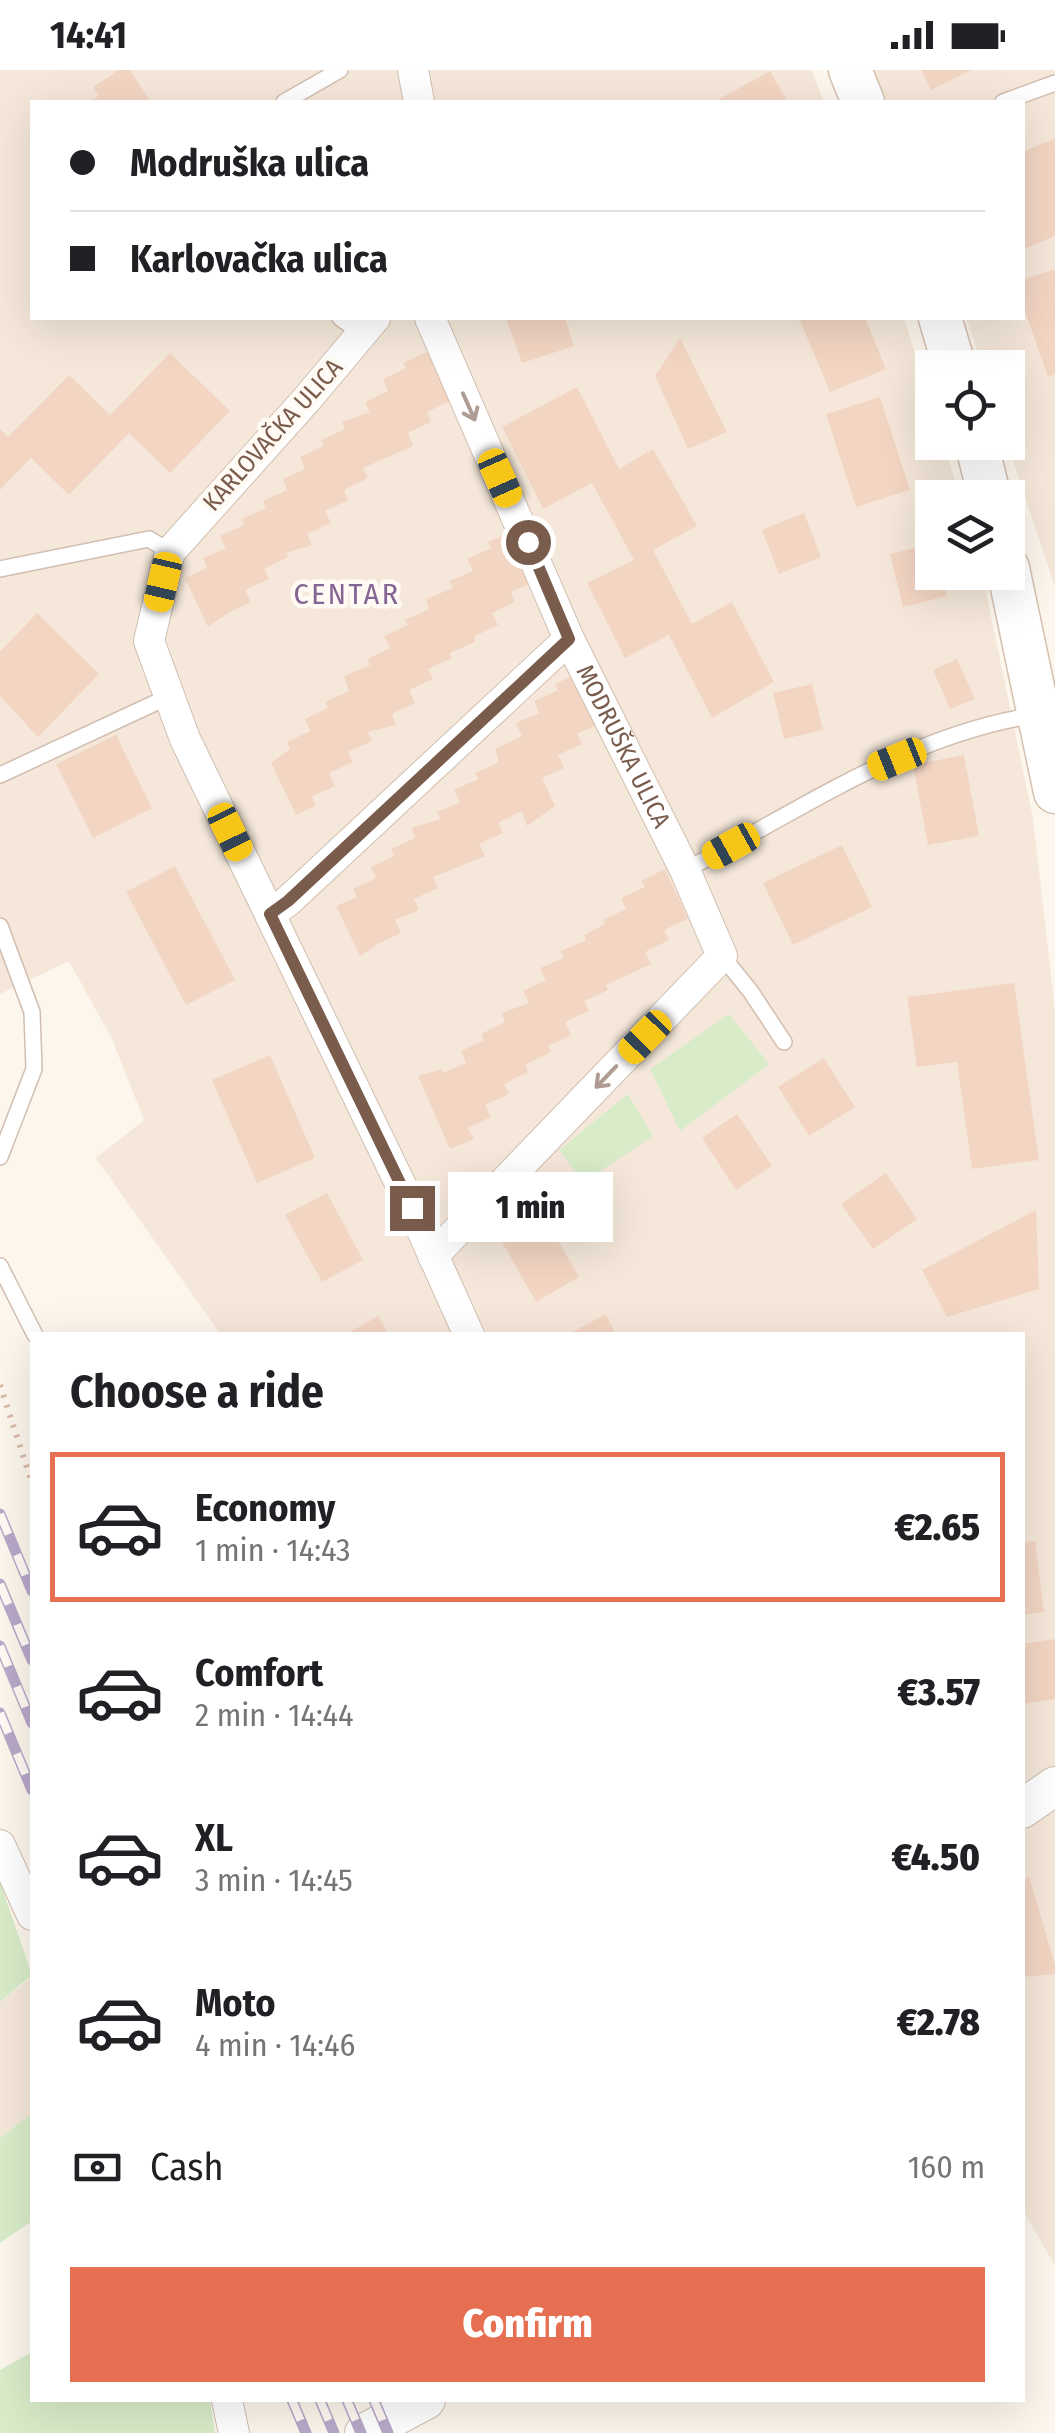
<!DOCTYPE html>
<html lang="en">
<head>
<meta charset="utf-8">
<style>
  :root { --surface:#fff; --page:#f6f6f6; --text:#202124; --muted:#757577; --line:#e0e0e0; --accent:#e76f51 }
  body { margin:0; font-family:"Fira Sans Condensed",sans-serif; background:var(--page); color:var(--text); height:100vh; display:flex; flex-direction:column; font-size:38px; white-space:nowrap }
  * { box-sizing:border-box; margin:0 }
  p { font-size:32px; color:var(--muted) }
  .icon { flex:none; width:55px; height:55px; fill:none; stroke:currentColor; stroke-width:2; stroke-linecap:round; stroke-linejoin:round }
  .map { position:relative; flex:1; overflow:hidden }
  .details { position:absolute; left:30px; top:1262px; width:995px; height:1070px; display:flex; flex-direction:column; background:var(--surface); border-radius:0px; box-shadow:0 10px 40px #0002 }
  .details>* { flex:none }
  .guide { position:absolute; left:30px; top:30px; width:995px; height:220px; border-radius:0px; box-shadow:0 10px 40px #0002; display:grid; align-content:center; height:220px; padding:0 40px; background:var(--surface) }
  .buttons { position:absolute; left:915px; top:280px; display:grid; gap:20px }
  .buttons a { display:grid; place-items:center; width:110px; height:110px; border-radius:0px; background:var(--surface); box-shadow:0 10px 40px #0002; font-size:50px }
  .end { position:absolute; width:45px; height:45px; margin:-22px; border:12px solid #7a5c4d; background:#fff; box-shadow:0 0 0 5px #fff }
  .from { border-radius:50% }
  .bubble { position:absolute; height:70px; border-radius:0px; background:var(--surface); box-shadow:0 10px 40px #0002; font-size:32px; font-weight:800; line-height:70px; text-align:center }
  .car { position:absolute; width:30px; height:60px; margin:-30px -15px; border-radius:12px; box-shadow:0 0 8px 2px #0007; background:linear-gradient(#f5c518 24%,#345 0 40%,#f5c518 0 76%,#345 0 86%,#f5c518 0) }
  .guide b { display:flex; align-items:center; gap:35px; height:95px; font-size:38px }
  .guide b+b { border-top:2px solid var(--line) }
  .guide i { width:25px; height:25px; background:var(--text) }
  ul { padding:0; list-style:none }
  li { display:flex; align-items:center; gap:30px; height:150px; margin:0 20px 15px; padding:0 20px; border:5px solid transparent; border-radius:0px }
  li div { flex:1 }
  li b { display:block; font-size:38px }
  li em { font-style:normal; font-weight:800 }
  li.selected { border-color:var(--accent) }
  li>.icon { width:90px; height:90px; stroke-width:1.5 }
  h2 { padding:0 40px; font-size:45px; line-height:120px }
  .pay { display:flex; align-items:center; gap:25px; height:110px; padding:0 40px; font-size:38px }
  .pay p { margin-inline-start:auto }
  .action { display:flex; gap:20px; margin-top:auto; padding:20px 40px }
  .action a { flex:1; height:115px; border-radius:0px; background:var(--accent); color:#fff; font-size:40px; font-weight:800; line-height:115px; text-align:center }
  .status { display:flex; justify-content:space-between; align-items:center; height:70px; padding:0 50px; background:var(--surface); direction:ltr }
  .status svg { height:28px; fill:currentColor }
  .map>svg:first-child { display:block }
  .residential { fill:#f5e8da }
  .green { fill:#d8ecc9 }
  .building { fill:#f3d5c3 }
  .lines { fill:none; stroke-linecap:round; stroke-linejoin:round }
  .service-casing { stroke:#d1beb0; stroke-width:18 }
  .minor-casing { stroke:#d1beb0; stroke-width:32 }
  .tertiary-casing { stroke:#d1beb0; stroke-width:40 }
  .secondary-casing { stroke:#d6c0b0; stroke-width:45 }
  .path { stroke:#d9b8a5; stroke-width:6; stroke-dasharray:2.5 8; stroke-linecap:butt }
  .service { stroke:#fff; stroke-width:15 }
  .minor { stroke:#fff; stroke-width:30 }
  .tertiary { stroke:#fff; stroke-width:38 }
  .secondary { stroke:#fff; stroke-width:42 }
  .rail-casing { stroke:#b9a8c9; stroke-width:11 }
  .rail { stroke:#fffaf3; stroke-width:8; stroke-dasharray:22; stroke-linecap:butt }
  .oneway { stroke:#af9d94 }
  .route { stroke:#7a5c4d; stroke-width:12 }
  .labels { text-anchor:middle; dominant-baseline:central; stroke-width:9; stroke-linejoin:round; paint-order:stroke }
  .street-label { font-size:25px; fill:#7a5c4d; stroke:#fffaf3 }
  .quarter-label { font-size:30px; letter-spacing:2.5px; fill:#846695; stroke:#fffaf3 }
</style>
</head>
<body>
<div class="status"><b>14:41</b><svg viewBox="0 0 49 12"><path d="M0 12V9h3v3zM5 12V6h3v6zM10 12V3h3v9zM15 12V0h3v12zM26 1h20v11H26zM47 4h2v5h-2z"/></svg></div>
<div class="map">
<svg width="1055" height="2363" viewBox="0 0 1055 2363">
  <rect width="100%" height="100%" fill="#fdf6ec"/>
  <!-- residential -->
  <path class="residential" d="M 0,0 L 812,0 L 824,32 L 32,32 L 32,248 L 904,248 L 932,338 L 932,372 L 943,373 L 960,427 L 932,428 L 932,502 L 982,503 L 1033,748 L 1055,940 L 1055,2196 L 1022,2138 L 1022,1265 L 221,1265 L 96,1088 L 144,1050 L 112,969 L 69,891 L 0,924 Z
    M 874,0 L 1055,0 L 1055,517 L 1007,372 L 1008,298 L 983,297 L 966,248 L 1022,248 L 1022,32 L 887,32 Z
    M 32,1907 L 32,2043 L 0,2068 L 0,1932 Z"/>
  <!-- green -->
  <path class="green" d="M 729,944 L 769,994 L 680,1061 L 650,999 Z
    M 628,1024 L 653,1066 L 584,1112 L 559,1080 Z
    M 0,1812 L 32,1905 L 0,1932 Z
    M 32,2043 L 32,2151 L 0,2173 L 0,2068 Z
    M 32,2282 L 32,2330 L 210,2330 L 215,2363 L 0,2363 L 0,2300 Z"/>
  <!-- building -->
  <path class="building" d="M 119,0 L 130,0 L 151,32 L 89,32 L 99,26 L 93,17 Z
    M 921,0 L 972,0 L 931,20 Z
    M 770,1 L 788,32 L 714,32 Z
    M 1055,68 L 1055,166 L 1022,180 L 1022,82 Z
    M 1055,199 L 1055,304 L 1048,307 L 1022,233 L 1022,210 Z
    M 506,248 L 565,248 L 574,276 L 522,293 Z
    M 799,248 L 865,248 L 886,299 L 830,322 Z
    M 680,268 L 727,362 L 688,379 L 655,306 Z
    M 427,282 L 450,331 L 427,342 L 431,352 L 408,363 L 413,376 L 363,398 L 368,408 L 344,420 L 348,430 L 325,441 L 331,453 L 307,464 L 312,475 L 286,483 L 288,487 L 264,499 L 269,509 L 245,520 L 251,532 L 228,543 L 208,557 L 185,508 L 207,498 L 203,488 L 226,478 L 220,466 L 244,455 L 242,449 L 266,438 L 263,431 L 287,420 L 283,409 L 305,399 L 300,387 L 324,376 L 321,370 L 345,359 L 342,352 L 370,342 L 365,332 L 388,321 L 383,309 L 406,298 L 403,293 Z
    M 170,283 L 230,341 L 170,403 L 129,363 L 69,425 L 31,388 L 0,420 L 0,359 L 8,367 L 69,305 L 110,345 Z
    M 577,317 L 619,399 L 653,379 L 697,456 L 653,480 L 692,554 L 732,532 L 774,612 L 712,648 L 669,565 L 625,588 L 587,513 L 634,490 L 592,413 L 543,439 L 502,357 Z
    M 880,327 L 910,420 L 856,437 L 826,344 Z
    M 804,443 L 821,487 L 779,504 L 762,460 Z
    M 512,461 L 535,511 L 511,522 L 515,532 L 492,543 L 498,555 L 475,566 L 475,572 L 450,583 L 452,588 L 428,599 L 433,609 L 409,620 L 415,633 L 392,644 L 396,655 L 368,662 L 372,671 L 348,682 L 353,692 L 329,703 L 335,716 L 312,726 L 315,736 L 296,745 L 271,693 L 290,679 L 287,672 L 310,661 L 305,649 L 328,638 L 325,632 L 349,621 L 344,606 L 370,595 L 367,589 L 390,578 L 384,566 L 408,555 L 405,550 L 429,539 L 426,529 L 453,518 L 449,511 L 473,501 L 467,489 L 491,478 L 488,472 Z
    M 932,474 L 932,502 L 941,502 L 947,526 L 903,537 L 890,484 Z
    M 37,543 L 99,604 L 38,667 L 0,626 L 0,582 Z
    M 957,589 L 975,629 L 950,639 L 933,600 Z
    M 579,603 L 601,653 L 577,664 L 582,674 L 558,685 L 564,698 L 542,708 L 555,736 L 527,756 L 522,741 L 498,753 L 503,763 L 479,774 L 485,786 L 433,807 L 438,818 L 414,829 L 419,840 L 395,850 L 401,863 L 378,874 L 360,886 L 336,836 L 357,827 L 353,819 L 376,808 L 371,797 L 394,786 L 391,779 L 415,768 L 412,758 L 440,749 L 437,742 L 460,732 L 454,720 L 478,709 L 475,703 L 499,692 L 495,679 L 522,666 L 516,653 L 539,643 L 534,631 L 558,620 L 555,614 Z
    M 812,614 L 823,660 L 784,669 L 773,623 Z
    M 116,665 L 152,738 L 93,768 L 56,694 Z
    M 964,685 L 979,766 L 928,775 L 913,695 Z
    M 842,775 L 872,837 L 793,875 L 763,813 Z
    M 175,796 L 235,910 L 186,935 L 126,822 Z
    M 665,799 L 688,849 L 664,860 L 669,870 L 645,882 L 651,894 L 606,915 L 608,920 L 584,931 L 589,941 L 565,952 L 571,965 L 548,976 L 551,982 L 525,995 L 528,1002 L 504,1014 L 509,1024 L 485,1035 L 491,1047 L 468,1058 L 474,1069 L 450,1079 L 418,1006 L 442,999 L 443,1003 L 466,993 L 461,981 L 484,970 L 481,964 L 505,952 L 502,943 L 529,933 L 523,921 L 546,910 L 540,898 L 564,888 L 561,881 L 586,870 L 584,865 L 605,854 L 603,850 L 626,839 L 621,828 L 645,817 L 641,811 Z
    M 1014,913 L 1039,1090 L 972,1099 L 957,992 L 917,997 L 907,927 Z
    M 270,985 L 315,1088 L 257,1113 L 212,1010 Z
    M 824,988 L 855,1037 L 809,1066 L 778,1017 Z
    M 737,1044 L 772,1096 L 736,1120 L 702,1068 Z
    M 886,1103 L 917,1149 L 873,1179 L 841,1134 Z
    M 327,1123 L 363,1190 L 322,1212 L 285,1145 Z
    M 1036,1140 L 1039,1219 L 947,1247 L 922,1200 Z
    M 544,1146 L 579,1207 L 536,1232 L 501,1170 Z
    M 606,1244 L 616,1265 L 567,1265 Z
    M 378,1246 L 389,1265 L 345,1265 Z
    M 1035,1471 L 1044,1542 L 1022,1545 L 1022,1472 Z
    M 1055,1569 L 1055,1629 L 1022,1634 L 1022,1574 Z
    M 1029,1806 L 1055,1895 L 1055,1904 L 1022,1907 L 1022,1812 Z"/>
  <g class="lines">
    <defs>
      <path id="service" d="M 284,32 L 340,0
        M 1003,32 L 1055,13
        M 340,248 L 363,264
        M 0,499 L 149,469 L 170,482
        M 0,705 L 170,626
        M 685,800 C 798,742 908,664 1036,645
        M 0,856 L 32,942 L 34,999 L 0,1087
        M 722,886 L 751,922 L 784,972
        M 0,1196 L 35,1265"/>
      <g id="minor">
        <path d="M 413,0 L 419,32"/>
        <path d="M 375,248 L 307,329 L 170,482 L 149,571 L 185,669 L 412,1138 L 469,1265"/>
        <path id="s1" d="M 430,248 L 569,569 L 685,800 L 722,886 L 433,1186"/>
        <path d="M 270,844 L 288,831 L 569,569"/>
        <path d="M 0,1775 L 32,1845"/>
        <path d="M 227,2330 L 234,2363"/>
      </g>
      <path id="tertiary" d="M 1022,1739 L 1055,1716
        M 364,2363 L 426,2330"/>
      <path id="secondary" d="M 850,0 L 863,32
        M 940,248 L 955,298
        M 976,372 L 990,428
        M 1008,498 L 1055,722"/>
    </defs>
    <!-- service casing -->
    <use href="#service" class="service-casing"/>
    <!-- minor casing -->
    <use href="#minor" class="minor-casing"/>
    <!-- tertiary casing -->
    <use href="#tertiary" class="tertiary-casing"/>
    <!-- secondary casing -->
    <use href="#secondary" class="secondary-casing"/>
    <!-- path -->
    <path class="path" d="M 0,1315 L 32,1413"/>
    <!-- service -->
    <use href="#service" class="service"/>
    <!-- minor -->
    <use href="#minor" class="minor"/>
    <!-- tertiary -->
    <use href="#tertiary" class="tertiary"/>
    <!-- secondary -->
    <use href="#secondary" class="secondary"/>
    <defs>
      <path id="rail" d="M 0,1444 L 32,1521
        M 0,1514 L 32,1590
        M 0,1576 L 32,1653
        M 0,1643 L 32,1720
        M 292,2330 L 306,2363
        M 320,2330 L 334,2363
        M 347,2330 L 361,2363
        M 374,2330 L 388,2363"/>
    </defs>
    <!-- rail casing -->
    <use href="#rail" class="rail-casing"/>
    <!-- rail -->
    <use href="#rail" class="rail"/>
  </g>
  <!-- one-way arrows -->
  <defs><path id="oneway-shaft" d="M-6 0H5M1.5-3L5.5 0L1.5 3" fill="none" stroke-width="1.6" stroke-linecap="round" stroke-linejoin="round" transform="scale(2.5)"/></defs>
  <g class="oneway">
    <use href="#oneway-shaft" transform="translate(469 337) rotate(66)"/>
    <use href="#oneway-shaft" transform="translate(606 1007) rotate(134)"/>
  </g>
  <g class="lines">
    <!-- route -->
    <path class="route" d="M 412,1138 L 270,844 L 288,831 L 569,569 L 528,472"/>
  </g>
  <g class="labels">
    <!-- street labels -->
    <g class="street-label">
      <text transform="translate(273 365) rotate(-48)">KARLOVAČKA ULICA</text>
      <text stroke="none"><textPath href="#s1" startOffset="470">MODRUŠKA ULICA</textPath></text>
    </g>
    <!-- quarter labels -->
    <g class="quarter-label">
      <text x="347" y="524">CENTAR</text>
    </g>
  </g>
</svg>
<div class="buttons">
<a><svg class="icon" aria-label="locate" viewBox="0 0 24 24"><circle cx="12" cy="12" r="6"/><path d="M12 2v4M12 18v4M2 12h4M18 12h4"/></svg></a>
<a><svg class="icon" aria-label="layers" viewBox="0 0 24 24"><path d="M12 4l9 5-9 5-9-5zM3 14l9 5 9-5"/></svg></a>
</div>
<i class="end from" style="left:528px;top:472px"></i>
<i class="end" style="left:412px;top:1138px"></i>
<div class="bubble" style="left:448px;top:1102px;width:165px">1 min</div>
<i class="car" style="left:500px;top:408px;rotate:156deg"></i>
<i class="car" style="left:163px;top:512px;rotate:193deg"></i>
<i class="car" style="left:897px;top:689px;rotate:248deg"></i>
<i class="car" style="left:230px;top:762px;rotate:154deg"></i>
<i class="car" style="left:731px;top:776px;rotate:241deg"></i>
<i class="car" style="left:645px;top:967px;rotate:224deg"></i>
<div class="guide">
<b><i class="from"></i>Modruška ulica</b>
<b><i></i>Karlovačka ulica</b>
</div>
<section class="details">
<h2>Choose a ride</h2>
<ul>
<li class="selected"><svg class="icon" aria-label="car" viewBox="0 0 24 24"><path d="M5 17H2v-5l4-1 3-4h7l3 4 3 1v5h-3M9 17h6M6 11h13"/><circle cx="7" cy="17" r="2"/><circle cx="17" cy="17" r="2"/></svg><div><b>Economy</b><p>1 min · 14:43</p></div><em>€2.65</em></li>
<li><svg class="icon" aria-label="car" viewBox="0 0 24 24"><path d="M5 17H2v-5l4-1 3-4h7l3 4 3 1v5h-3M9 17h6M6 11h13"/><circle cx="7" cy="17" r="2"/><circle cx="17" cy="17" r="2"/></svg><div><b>Comfort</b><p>2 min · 14:44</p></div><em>€3.57</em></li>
<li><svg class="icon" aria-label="car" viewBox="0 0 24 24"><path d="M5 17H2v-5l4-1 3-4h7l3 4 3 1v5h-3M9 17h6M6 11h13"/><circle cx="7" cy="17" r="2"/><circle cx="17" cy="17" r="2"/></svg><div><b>XL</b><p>3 min · 14:45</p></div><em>€4.50</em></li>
<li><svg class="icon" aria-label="car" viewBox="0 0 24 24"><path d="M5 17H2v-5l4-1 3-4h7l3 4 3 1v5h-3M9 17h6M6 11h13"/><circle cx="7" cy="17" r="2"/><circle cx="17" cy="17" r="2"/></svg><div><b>Moto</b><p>4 min · 14:46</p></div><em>€2.78</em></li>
</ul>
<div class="pay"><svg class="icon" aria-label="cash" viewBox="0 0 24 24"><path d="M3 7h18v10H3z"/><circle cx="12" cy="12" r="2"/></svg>Cash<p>160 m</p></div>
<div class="action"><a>Confirm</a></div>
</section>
</div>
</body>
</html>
